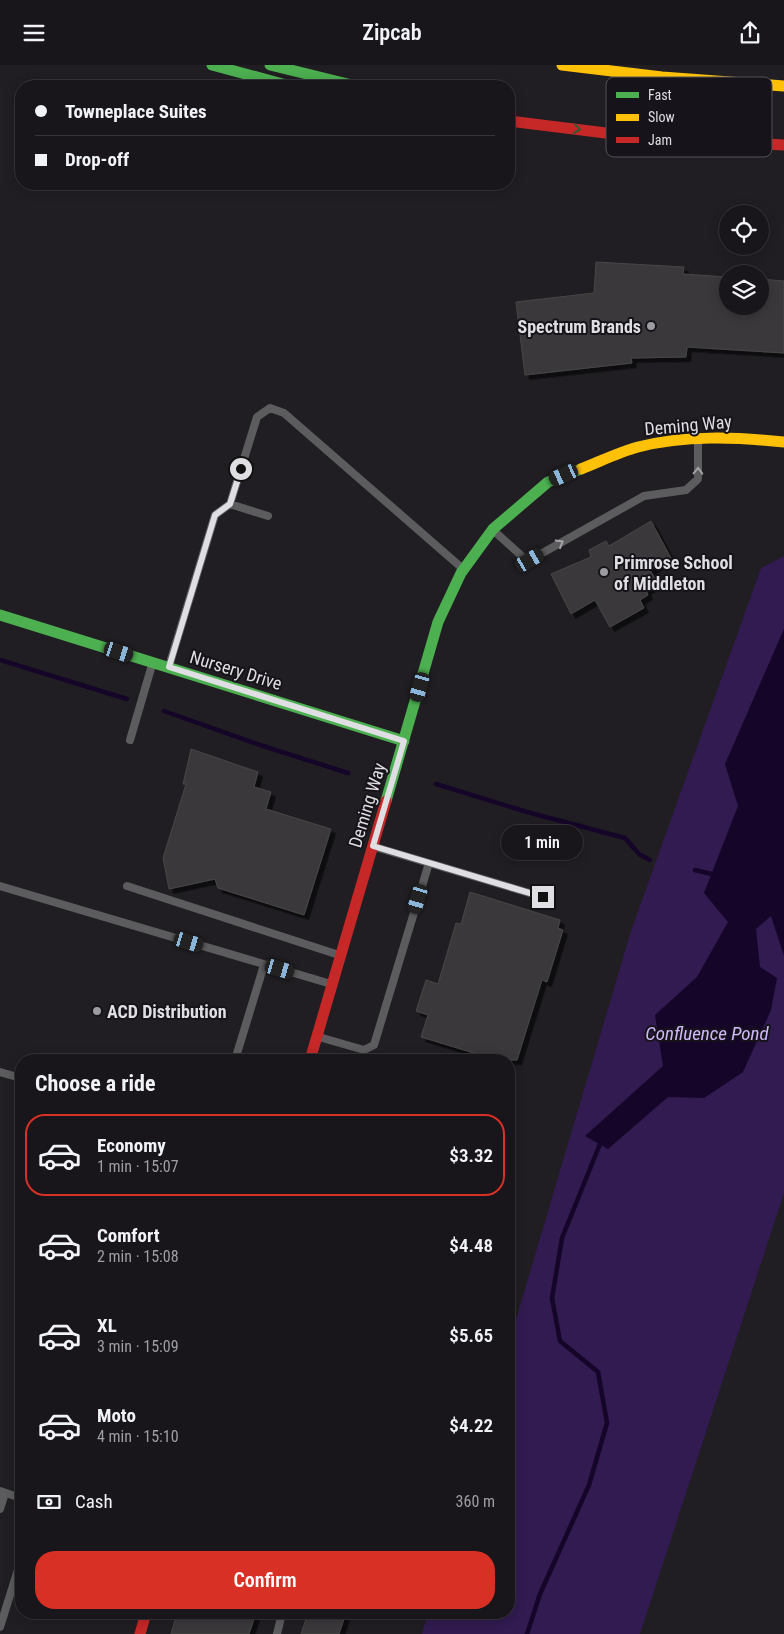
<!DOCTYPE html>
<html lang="en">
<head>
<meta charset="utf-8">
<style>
  :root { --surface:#18161a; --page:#211f23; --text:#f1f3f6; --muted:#9f9fa2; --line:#363539; --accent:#d93025 }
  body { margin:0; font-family:"Roboto Condensed",sans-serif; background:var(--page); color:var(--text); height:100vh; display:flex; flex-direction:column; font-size:19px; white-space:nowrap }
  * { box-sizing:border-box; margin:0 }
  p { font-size:16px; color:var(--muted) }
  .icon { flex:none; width:28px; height:28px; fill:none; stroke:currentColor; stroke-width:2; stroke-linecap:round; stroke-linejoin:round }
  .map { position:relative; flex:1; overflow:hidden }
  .panel { position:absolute; left:15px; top:989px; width:500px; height:565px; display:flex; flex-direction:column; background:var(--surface); border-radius:20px; box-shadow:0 2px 12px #0003,0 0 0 1px var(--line) }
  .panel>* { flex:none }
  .hud { position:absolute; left:15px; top:15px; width:500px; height:110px; border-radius:20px; box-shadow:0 2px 12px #0003,0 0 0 1px var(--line); display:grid; align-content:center; height:110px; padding:0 20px; background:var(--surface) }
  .tools { position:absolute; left:719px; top:140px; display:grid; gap:10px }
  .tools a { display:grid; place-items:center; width:50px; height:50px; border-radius:50%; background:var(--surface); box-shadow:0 2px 12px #0003,0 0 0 1px var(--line); font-size:25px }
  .end { position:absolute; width:22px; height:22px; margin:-11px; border:6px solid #dfdee2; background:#111; box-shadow:0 0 0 2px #111 }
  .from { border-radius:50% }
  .bubble { position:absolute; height:35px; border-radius:18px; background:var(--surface); box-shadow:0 2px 12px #0003,0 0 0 1px var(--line); font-size:16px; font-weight:600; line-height:35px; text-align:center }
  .car { position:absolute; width:15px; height:30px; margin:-15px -8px; border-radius:6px; box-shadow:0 0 4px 1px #0007; background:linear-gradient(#222 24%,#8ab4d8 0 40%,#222 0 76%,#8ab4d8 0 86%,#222 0) }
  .hud b { display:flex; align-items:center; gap:18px; height:48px; font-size:19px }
  .hud b+b { border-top:1px solid var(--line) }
  .hud i { width:12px; height:12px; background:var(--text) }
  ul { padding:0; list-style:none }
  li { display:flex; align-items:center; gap:15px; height:82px; margin:0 10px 8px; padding:0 10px; border:2px solid transparent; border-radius:20px }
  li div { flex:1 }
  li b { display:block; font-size:19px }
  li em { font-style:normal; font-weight:600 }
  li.active { border-color:var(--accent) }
  li>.icon { width:45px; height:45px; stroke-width:1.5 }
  h2 { padding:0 20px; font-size:22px; line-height:60px }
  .pay { display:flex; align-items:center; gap:12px; height:55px; padding:0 20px; font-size:19px }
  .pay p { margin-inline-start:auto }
  .button { display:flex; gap:10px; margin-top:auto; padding:10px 20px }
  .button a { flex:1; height:58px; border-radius:20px; background:var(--accent); color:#fff; font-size:20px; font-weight:600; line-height:58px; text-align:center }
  header { display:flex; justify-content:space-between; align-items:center; height:65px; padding:0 20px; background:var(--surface); font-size:22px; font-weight:600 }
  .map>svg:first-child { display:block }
  .green { fill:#311b50 }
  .water { fill:#150528 }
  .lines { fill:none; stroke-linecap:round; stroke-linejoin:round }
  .stream { stroke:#150528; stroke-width:4.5 }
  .building { fill:#3b393b; stroke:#474646; filter:url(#shadow) }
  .lane { stroke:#5c5c5e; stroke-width:8 }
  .fast { stroke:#4caf50; stroke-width:11 }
  .slow { stroke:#ffc107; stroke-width:11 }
  .jam { stroke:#c62828; stroke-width:11 }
  .oneway { stroke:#2e5a32 }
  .oneway2 { stroke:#a4a4a7 }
  .route { stroke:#dfdee2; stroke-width:6 }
  .poi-dot { fill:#9c9b9f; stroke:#16141a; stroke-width:2 }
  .labels { text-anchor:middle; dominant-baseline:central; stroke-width:4; stroke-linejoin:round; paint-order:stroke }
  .poi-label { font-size:18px; font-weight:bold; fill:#dfdee2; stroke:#16141a; text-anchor:start }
  .street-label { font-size:18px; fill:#dfdee2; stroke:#16141a }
  .water-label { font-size:19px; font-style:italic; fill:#cfb9fb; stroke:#16141a }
  .key { fill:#16141a; stroke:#525156; stroke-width:1 }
  .key-label { font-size:14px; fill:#dfdee2 }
</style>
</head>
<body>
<header><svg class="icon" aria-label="menu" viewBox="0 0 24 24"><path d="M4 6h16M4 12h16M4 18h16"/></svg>Zipcab<svg class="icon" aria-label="share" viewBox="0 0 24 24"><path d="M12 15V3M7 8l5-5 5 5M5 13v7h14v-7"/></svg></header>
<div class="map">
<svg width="784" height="1569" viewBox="0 0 784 1569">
  <defs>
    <filter id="shadow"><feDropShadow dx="4.5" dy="4.5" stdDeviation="0" flood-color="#0009"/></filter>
  </defs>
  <rect width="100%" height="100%" fill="#201e22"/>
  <!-- green -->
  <path class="green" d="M 784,491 L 784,1128 L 640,1569 L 422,1569 L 428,1548 L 509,1548 L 509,1278 L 631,866 L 761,503 Z"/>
  <!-- water -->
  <path class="water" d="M 784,564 L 784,891 L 771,851 L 756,864 L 760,902 L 777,913 L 771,945 L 743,1007 L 704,1033 L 668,1032 L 608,1084 L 585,1071 L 663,1001 L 655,950 L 697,912 L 728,857 L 704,828 L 738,741 L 725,699 Z"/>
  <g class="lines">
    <!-- stream -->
    <path class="stream" d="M 0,595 L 127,634
      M 164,646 L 263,681 L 348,708
      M 436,719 L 527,747 L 625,773 L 639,789 L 650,795
      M 695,805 L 716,810
      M 527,1569 L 540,1529 L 589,1420 L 607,1358 L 598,1307 L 560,1276 L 552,1233 L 562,1173 L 600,1079 L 603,1076"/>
  </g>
  <!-- building -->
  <path class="building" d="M 596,197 L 684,202 L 683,209 L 728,212 L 728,241 L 760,241 L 760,214 L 784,216 L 784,288 L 687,282 L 686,292 L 631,293 L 632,298 L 525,310 L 516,237 L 594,228 Z
    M 651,456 L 671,493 L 650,505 L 658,519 L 646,525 L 648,530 L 640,535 L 644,543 L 610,562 L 595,535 L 571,549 L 551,509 L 591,492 L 589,485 L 606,476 L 609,481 Z
    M 191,684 L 258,707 L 254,722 L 271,727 L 266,744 L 331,764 L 304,850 L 218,823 L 215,814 L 169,824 L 163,793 L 186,719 L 183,719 Z
    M 470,827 L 560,855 L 558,863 L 563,865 L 547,917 L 542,915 L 517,995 L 497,995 L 421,972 L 428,950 L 416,946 L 426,915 L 438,919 L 456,858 L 461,859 Z
    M 177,1548 L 256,1548 L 249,1569 L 171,1569 Z
    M 308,1548 L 346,1548 L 339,1569 L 301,1569 Z"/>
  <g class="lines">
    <!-- lane -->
    <path class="lane" d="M 230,439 L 268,451
      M 494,466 L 525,494 L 530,495 L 644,431 L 686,425 L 698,414 L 698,375
      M 169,601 L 215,450 L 230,439 L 257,352 L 270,343 L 284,348 L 462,503
      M 130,675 L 152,600
      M 375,782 L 429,798
      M 0,821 L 331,919
      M 127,821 L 339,890
      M 319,972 L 364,985 L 374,980 L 429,798 L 543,832
      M 235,995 L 264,900
      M 0,1007 L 21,1013
      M 0,1426 L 21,1433
      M 0,1444 L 5,1428
      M 0,1562 L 21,1495
      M 277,1569 L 282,1548"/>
    <!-- fast -->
    <path class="fast" d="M 212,0 L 290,21
      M 270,0 L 356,21
      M 0,550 L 404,676
      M 386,736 L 438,557 L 461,508 L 493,464 L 548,417 L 581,404"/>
    <!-- slow -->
    <path class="slow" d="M 562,0 L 662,12 L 784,21
      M 581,404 C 599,397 619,387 638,382 C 685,370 736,372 784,377"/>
    <!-- jam -->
    <path class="jam" d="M 509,56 L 622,70 L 784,80
      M 310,995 L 386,736
      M 140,1569 L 146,1548"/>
  </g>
  <!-- one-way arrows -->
  <defs><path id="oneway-chevron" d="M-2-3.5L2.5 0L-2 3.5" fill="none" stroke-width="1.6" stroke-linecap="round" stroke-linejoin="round" transform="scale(1.25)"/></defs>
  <use class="oneway" href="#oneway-chevron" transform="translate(577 64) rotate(7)"/>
  <g class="oneway2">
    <use href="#oneway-chevron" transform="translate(698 406) rotate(-88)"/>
    <use href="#oneway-chevron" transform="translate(560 478) rotate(-30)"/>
  </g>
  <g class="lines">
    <!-- route -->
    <path class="route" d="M 241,404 L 230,439 L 215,450 L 169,602 L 404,676 L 373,781 L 543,832"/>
  </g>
  <!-- markers -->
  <g class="poi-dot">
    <circle cx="651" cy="261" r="5"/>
    <circle cx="604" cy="507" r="5"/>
    <circle cx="97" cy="946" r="5"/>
  </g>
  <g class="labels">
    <!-- poi labels -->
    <g class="poi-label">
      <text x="641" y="261" text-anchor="end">Spectrum Brands</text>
      <text x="614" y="497">Primrose School<tspan x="614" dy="21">of Middleton</tspan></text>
      <text x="107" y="946">ACD Distribution</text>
    </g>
    <!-- street labels -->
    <g class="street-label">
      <text transform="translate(688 360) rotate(-5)">Deming Way</text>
      <text transform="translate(236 605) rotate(17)">Nursery Drive</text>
      <text transform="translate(367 740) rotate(-73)">Deming Way</text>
    </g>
    <!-- water labels -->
    <g class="water-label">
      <text x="707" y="968">Confluence Pond</text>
    </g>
  </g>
  <!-- legend -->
  <rect x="606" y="12" width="166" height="80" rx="8" class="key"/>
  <rect x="616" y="27" width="23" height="6" fill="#4caf50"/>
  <rect x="616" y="49" width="23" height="7" fill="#ffc107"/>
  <rect x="616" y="72" width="23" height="6" fill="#c62828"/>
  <g class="key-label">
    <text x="648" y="35">Fast</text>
    <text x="648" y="57">Slow</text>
    <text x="648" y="80">Jam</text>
  </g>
</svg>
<div class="tools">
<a><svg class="icon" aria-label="locate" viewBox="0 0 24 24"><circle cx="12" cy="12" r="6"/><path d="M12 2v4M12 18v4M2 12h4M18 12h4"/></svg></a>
<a><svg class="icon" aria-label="layers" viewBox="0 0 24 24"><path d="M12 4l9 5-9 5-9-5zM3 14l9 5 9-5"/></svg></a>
</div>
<i class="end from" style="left:241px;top:404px"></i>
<i class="end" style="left:543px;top:832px"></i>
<div class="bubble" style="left:501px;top:760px;width:82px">1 min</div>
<i class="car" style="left:564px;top:410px;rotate:246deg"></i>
<i class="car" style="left:530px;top:495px;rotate:60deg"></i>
<i class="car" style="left:119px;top:587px;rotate:108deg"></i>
<i class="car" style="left:420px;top:622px;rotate:196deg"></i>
<i class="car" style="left:418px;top:834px;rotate:197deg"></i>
<i class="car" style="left:189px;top:877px;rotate:107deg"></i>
<i class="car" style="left:280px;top:904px;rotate:106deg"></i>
<div class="hud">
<b><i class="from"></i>Towneplace Suites</b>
<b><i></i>Drop-off</b>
</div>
<section class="panel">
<h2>Choose a ride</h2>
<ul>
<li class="active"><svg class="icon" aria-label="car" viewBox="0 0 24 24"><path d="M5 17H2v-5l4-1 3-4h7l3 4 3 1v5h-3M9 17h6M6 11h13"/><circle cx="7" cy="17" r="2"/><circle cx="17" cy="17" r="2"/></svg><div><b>Economy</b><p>1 min · 15:07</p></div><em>$3.32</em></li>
<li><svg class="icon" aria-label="car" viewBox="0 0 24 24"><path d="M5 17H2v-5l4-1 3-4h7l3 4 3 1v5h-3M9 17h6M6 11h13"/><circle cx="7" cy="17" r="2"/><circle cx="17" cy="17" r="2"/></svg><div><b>Comfort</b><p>2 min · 15:08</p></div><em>$4.48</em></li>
<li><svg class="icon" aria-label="car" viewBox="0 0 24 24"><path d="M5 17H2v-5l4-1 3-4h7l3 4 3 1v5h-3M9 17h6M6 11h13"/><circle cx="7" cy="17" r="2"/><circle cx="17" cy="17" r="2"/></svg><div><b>XL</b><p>3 min · 15:09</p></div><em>$5.65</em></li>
<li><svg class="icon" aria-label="car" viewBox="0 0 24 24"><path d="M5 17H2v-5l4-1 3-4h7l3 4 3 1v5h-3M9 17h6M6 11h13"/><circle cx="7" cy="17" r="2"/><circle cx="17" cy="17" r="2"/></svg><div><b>Moto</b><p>4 min · 15:10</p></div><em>$4.22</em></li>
</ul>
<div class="pay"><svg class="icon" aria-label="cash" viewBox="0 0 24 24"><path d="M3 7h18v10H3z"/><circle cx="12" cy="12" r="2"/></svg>Cash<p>360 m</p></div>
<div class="button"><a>Confirm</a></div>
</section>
</div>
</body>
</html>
